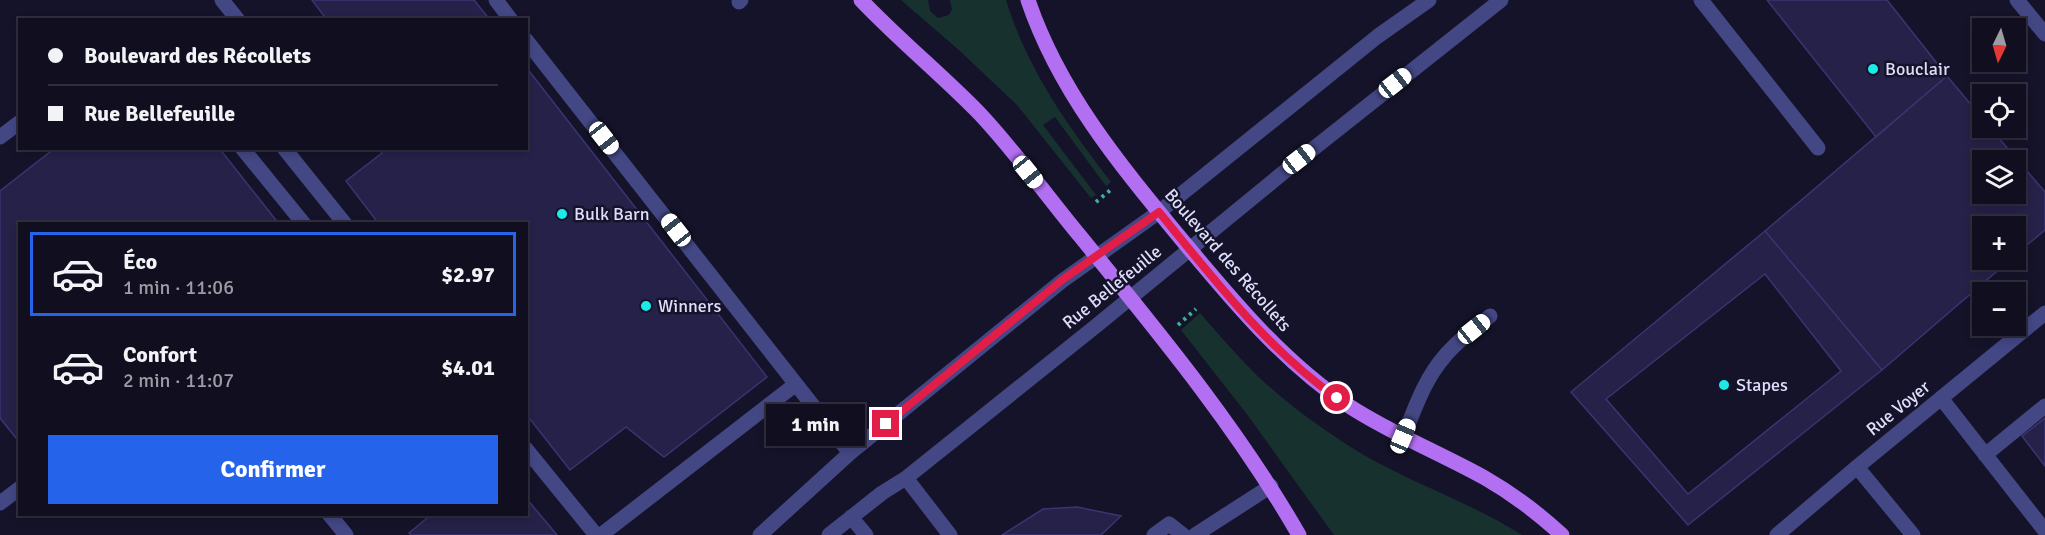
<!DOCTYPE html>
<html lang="fr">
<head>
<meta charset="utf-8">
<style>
  :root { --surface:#100e1f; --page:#1e1c2c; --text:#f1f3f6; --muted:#9c9ca4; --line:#302e3d; --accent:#2563eb }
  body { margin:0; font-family:Signika,sans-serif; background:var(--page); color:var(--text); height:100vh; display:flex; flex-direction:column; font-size:22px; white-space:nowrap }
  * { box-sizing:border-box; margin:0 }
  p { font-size:20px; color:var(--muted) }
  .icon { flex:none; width:33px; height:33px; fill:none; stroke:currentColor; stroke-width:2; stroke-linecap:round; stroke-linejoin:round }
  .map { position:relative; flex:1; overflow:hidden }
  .panel { position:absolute; left:18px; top:222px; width:510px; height:294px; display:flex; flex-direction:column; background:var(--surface); border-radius:0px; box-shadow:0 3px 9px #0003,0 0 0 2px var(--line) }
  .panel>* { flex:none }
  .guide { position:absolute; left:18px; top:18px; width:510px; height:132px; border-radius:0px; box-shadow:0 3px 9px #0003,0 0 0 2px var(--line); display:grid; align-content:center; height:132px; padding:0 30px; background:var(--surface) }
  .needle { width:39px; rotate:185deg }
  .buttons { position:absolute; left:1972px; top:18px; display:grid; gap:12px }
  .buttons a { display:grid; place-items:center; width:54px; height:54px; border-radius:0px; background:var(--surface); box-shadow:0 3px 9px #0003,0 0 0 2px var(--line); font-size:30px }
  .end { position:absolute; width:27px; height:27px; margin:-14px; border:8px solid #e11d48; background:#fff; box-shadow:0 0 0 3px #fff }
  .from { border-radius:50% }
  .bubble { position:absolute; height:42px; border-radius:0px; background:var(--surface); box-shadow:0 3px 9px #0003,0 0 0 2px var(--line); font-size:20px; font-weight:700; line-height:42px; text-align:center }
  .car { position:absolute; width:18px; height:36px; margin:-18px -9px; border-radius:8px; box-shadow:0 0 4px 2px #0007; background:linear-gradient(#fff 24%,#345 0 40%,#fff 0 76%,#345 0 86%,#fff 0) }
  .guide b { display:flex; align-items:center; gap:21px; height:57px; font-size:22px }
  .guide b+b { border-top:2px solid var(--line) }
  .guide i { width:15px; height:15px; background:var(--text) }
  ul { padding:10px 0 0; list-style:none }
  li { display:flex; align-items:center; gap:18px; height:84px; margin:0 12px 9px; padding:0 18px; border:3px solid transparent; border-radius:0px }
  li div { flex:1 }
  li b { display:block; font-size:22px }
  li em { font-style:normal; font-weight:700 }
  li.on { border-color:var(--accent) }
  li>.icon { width:54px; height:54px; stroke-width:1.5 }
  .action { display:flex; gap:12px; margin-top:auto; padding:12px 30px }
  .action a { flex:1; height:69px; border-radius:0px; background:var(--accent); color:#fff; font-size:24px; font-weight:700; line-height:69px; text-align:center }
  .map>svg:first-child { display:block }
  .green { fill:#17322e }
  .building { fill:#252148; stroke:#3a3572; stroke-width:1.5; fill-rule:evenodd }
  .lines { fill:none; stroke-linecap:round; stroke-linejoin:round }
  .path { stroke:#3cb29e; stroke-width:4; stroke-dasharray:3 4.5; stroke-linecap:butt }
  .minor { stroke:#434783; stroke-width:15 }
  .major { stroke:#b26ff2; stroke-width:15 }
  .route { stroke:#e11d48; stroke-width:8 }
  .poi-dot { fill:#1ceae8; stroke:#151329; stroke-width:2 }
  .labels { text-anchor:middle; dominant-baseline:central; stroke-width:5; stroke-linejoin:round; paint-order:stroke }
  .poi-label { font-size:18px; fill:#dedefc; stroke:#151329; text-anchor:start }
  .street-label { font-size:18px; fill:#dedefc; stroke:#151329 }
</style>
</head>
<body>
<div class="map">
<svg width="2045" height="535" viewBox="0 0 2045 535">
  <rect width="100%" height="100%" fill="#151329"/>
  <!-- green -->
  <path class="green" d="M 901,0 L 928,0 L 930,11 L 938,18 L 949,15 L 952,9 L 950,0 L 1006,0 C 1027,69 1068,126 1111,182 L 1106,186 L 1055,117 L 1043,125 L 1096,195 L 1091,198 L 1017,105 L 960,51 Z
    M 1200,313 C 1213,328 1226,343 1240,358 C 1275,396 1318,427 1362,454 C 1414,484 1471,503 1522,535 L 1334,535 L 1246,413 L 1181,330 Z"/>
  <!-- building -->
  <path class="building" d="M 312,0 L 474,0 L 490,20 L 327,20 Z
    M 1767,0 L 1887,0 L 1947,76 L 1876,137 Z
    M 526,67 L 767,377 L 664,457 L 626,427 L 570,470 L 526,414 L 526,224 L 379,224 L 346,181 L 382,153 L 379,148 L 526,148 Z
    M 1947,76 L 1983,119 L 1983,128 L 1990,128 L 2045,192 L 2045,230 L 2016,254 L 2016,226 L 1983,226 L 1983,260 L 2010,260 L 1882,370 L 1765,231 ZM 1983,160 L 2016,160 L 2016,194 L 1983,194 Z
    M 55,148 L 219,148 L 279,224 L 20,224 L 20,443 L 0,418 L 0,191 Z
    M 1765,231 L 1882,370 L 1688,525 L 1571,392 Z
    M 1765,274 L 1841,371 L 1688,494 L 1606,399 Z
    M 2045,418 L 2045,466 L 2022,436 Z
    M 526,498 L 557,535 L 411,535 L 409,533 L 432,514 L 526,514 Z
    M 1077,507 L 1121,516 L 1101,535 L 1002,535 L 1043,509 Z"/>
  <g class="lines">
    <!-- path -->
    <path class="path" d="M 1096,202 L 1113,188
      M 1178,325 L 1196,309"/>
    <!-- minor -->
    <path class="minor" d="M 222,0 L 238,20
      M 496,0 L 511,20
      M 1701,0 L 1818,148
      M 2017,0 L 2045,34
      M 739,2 L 741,0
      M 526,40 L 850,453
      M 0,137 L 20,122
      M 242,148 L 304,224
      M 284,148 L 345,224
      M 1941,398 L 2045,531
      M 1403,437 C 1415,409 1424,380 1444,357 C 1457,341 1474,329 1490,316
      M 526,449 L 596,535
      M 1985,455 L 2045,406
      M 1857,467 L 1913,535
      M 906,478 L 950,535
      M 0,503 L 20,488
      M 329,514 L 346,535
      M 851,517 L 866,535
      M 601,535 L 796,384
      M 760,535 L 850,453 L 1062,281 L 1159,212 L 1378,36 L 1429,0
      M 829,535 L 882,493 L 906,478 L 1096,326 L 1284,172 L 1501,0
      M 1154,535 L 1169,524 L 1183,535
      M 1195,535 L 1271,486
      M 1777,535 L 1857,467 L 2045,313"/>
    <!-- major -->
    <path class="major" d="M 861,0 C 899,40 941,74 979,113 C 1015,151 1046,195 1080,236 C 1158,332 1237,427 1299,535
      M 1028,0 C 1059,92 1121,166 1182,240 C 1232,300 1283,362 1349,406 C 1392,434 1440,453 1485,478 C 1513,494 1538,513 1562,535"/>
  </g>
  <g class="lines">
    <!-- route -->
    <path class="route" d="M 886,424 L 1062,280 L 1159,212 C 1213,278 1266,348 1337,398"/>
  </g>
  <!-- markers -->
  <g class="poi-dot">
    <circle cx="1873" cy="69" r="6"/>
    <circle cx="562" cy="214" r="6"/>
    <circle cx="646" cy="306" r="6"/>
    <circle cx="1724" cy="385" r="6"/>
  </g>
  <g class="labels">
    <!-- poi labels -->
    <g class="poi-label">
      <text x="1885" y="69">Bouclair</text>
      <text x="574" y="214">Bulk Barn</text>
      <text x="658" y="306">Winners</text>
      <text x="1736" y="385">Stapes</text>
    </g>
    <!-- street labels -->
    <g class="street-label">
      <text transform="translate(1228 260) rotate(49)">Boulevard des Récollets</text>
      <text transform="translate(1112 287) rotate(-39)">Rue Bellefeuille</text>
      <text transform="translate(1898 408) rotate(-39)">Rue Voyer</text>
    </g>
  </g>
</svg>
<div class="buttons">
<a><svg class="needle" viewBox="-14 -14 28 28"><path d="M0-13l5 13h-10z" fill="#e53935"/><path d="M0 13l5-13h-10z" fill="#9c9ca4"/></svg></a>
<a><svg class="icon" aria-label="locate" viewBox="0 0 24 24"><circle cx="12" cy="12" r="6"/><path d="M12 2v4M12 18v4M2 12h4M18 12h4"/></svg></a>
<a><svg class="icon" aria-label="layers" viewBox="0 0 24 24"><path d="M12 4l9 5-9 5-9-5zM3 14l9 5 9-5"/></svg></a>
<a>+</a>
<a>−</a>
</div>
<i class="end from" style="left:1337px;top:398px"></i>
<i class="end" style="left:886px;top:424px"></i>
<div class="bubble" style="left:766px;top:404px;width:99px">1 min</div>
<i class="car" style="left:1395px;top:83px;rotate:52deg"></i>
<i class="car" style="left:604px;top:138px;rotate:142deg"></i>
<i class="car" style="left:1299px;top:159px;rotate:52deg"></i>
<i class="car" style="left:1028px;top:172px;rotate:141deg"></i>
<i class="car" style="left:676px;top:230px;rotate:322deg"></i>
<i class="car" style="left:1474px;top:329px;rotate:51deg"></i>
<i class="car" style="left:1403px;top:436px;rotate:23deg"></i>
<div class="guide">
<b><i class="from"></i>Boulevard des Récollets</b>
<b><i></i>Rue Bellefeuille</b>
</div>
<section class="panel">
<ul>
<li class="on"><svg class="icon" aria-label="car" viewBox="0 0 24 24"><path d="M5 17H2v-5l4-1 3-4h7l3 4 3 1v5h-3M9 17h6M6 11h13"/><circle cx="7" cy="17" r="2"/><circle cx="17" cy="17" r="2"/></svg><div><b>Éco</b><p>1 min · 11:06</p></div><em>$2.97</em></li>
<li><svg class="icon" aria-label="car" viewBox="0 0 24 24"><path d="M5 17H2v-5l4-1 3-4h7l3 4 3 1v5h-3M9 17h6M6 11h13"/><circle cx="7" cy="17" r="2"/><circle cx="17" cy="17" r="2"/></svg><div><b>Confort</b><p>2 min · 11:07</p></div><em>$4.01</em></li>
</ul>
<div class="action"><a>Confirmer</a></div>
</section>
</div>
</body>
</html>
